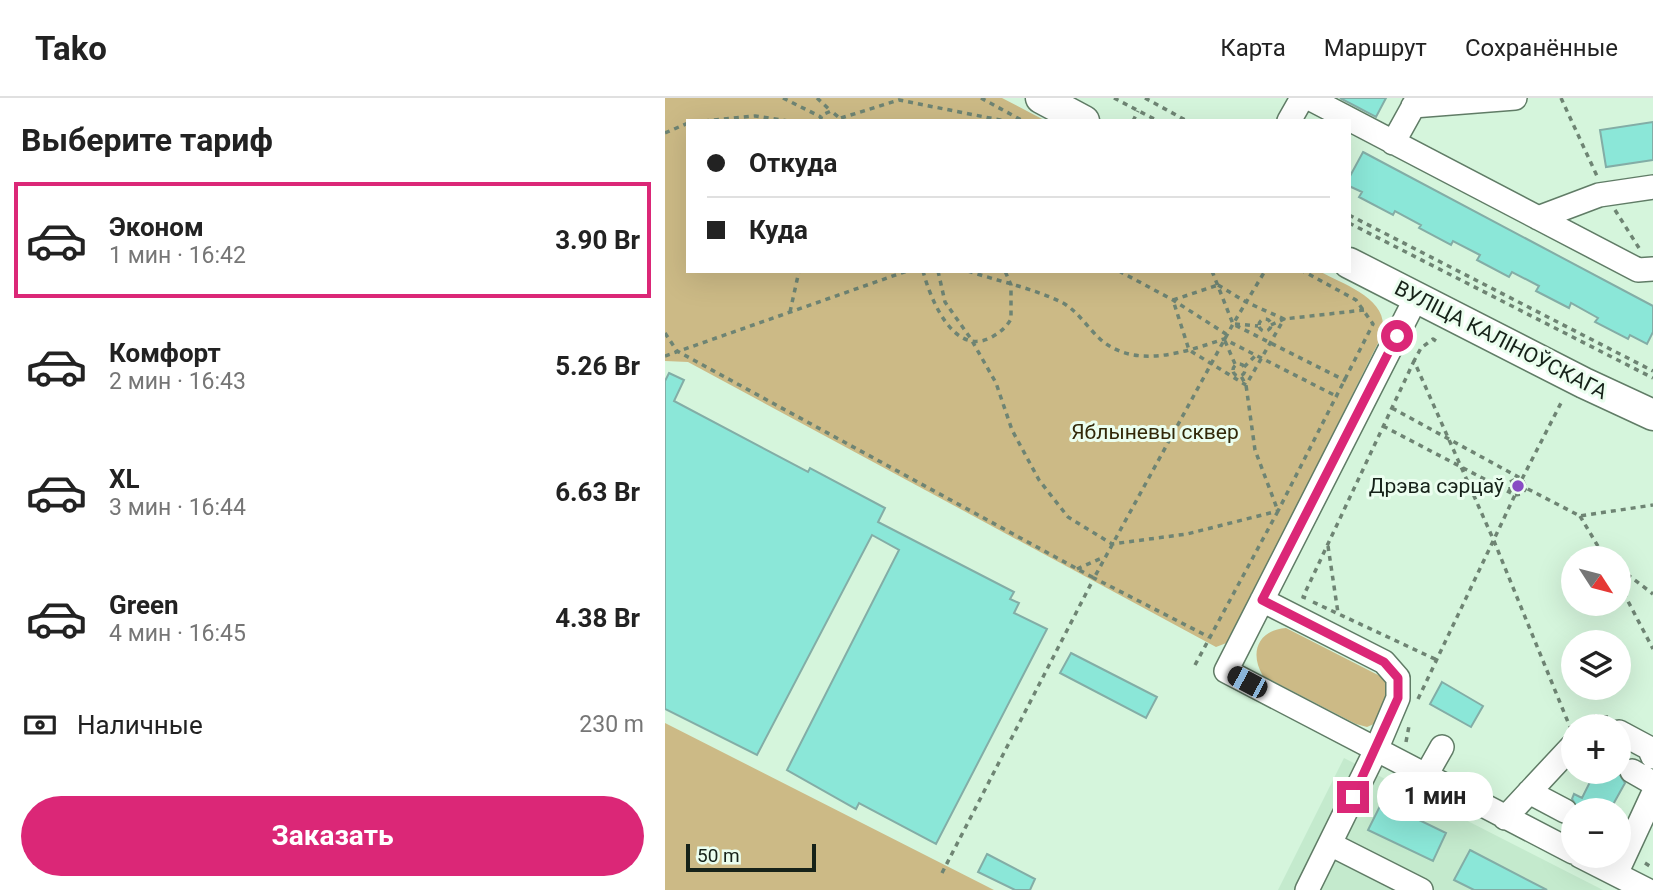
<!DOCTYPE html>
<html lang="ru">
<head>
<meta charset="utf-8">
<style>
  :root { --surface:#fff; --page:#f6f6f6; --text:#222; --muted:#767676; --line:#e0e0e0; --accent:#db2777 }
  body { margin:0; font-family:Roboto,sans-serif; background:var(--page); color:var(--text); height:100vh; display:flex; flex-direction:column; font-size:26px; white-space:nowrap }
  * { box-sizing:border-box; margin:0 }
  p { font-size:23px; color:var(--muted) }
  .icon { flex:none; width:38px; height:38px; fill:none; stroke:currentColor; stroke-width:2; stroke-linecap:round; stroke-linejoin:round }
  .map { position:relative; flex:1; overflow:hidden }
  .details { display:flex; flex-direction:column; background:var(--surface); width:665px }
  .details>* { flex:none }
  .top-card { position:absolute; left:21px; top:21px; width:665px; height:154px; border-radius:0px; box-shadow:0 7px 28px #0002; display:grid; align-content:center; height:154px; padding:0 21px; background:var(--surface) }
  .needle { width:46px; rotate:126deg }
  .buttons { position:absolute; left:896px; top:448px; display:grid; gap:14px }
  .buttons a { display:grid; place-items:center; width:70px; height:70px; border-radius:50%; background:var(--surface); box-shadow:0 7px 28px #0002; font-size:35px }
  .scale { position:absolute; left:21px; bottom:18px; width:130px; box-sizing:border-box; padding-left:7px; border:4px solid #162219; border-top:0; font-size:19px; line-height:24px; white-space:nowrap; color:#162219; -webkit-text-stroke:5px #ebfeef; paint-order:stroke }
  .end { position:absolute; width:32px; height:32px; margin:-16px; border:9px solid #db2777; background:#fff; box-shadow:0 0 0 4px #fff }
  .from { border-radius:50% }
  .bubble { position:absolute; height:49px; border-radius:24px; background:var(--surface); box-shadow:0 7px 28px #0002; font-size:23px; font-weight:700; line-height:49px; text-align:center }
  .car { position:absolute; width:21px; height:42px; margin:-21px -10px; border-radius:9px; box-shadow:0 0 5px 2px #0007; background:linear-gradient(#222 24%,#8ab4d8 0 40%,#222 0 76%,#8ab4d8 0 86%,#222 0) }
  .top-card b { display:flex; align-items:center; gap:24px; height:66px; font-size:26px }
  .top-card b+b { border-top:2px solid var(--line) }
  .top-card i { width:18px; height:18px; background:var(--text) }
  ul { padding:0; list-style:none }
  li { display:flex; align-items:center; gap:21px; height:116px; margin:0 14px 10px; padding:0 7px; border:4px solid transparent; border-radius:0px }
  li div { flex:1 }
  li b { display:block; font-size:26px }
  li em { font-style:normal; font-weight:700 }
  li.current { border-color:var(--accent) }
  li>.icon { width:63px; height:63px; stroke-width:1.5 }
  h2 { padding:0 21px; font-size:32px; line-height:84px }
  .pay { display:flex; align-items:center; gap:18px; height:77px; padding:0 21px; font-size:26px }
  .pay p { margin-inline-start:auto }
  .action { display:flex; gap:14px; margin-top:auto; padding:14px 21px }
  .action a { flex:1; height:80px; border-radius:42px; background:var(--accent); color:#fff; font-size:28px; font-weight:700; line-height:80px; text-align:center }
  header { display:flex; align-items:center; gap:42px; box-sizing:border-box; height:98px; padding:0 35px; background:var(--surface); border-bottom:2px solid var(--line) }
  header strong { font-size:33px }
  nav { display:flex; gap:38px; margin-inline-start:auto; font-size:24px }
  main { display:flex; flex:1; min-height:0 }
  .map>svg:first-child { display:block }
  .built { fill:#c4eacd }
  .green { fill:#ccba86 }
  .building { fill:#8be7d8; stroke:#83ada6; stroke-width:2 }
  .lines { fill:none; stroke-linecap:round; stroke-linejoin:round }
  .minor-casing { stroke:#607c66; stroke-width:26 }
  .major-casing { stroke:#607c66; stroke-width:33 }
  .path { stroke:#6e8473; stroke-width:3.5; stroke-dasharray:5 5; stroke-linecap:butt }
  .minor { stroke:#fff; stroke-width:23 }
  .major { stroke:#fff; stroke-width:30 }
  .route { stroke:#db2777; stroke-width:9 }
  .poi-dot { fill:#884cc3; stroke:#ebfeef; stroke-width:2.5 }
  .labels { text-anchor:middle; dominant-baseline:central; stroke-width:6; stroke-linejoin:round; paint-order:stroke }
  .street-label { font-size:21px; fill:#162219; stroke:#ebfeef }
  .park-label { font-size:21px; fill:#322809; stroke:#ebfeef }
  .poi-label { font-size:21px; fill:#162219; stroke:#ebfeef; text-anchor:end }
</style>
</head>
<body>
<header>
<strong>Tako</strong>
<nav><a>Карта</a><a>Маршрут</a><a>Сохранённые</a></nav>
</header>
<main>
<section class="details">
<h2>Выберите тариф</h2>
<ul>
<li class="current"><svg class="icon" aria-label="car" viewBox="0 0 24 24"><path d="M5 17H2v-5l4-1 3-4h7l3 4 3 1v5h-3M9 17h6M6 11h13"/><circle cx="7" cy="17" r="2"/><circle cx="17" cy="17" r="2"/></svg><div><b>Эконом</b><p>1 мин · 16:42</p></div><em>3.90 Br</em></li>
<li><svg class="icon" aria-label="car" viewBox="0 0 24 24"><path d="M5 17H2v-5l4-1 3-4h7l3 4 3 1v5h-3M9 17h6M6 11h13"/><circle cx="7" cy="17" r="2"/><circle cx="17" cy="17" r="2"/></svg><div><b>Комфорт</b><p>2 мин · 16:43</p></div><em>5.26 Br</em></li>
<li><svg class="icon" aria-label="car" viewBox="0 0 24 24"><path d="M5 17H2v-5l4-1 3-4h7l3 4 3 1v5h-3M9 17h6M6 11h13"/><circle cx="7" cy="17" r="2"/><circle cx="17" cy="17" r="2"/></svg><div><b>XL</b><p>3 мин · 16:44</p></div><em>6.63 Br</em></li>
<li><svg class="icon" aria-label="car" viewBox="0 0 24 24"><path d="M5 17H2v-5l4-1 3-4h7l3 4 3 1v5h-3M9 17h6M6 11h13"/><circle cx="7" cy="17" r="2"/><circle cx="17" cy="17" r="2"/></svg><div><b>Green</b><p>4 мин · 16:45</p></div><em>4.38 Br</em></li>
</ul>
<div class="pay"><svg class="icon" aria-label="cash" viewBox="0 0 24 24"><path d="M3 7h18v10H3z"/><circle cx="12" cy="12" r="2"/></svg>Наличные<p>230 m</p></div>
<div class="action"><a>Заказать</a></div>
</section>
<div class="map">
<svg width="988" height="792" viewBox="0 0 988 792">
  <rect width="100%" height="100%" fill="#d5f5dc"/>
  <!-- built -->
  <path class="built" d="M 679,660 L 938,792 L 613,792 Z"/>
  <!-- green -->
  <path class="green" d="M 0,0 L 337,0 L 381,23 L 23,23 L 23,173 L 654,173 C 679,187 729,202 716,239 L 564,544 L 551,549 L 23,264 L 0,263 Z
    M 621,530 L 715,578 C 733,597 722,606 711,625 L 702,629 L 691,626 L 598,578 C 584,555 593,532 621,530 Z
    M 0,625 L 329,792 L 0,792 Z"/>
  <!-- building -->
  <path class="building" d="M 675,0 L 721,0 L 711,19 Z
    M 988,24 L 988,62 L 941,69 L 935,32 Z
    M 698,54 L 988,208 L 988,234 L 982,246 L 965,237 L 963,241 L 930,224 L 933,220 L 906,205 L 904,210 L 871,193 L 874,188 L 847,174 L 844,179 L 812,162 L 815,157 L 788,143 L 786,147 L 754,130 L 756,127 L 730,113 L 728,117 L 694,99 L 697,94 L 684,88 L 684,80 Z
    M 4,275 L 19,282 L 9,303 L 143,374 L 145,370 L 220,410 L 213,424 L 349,494 L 345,501 L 354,505 L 349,515 L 382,531 L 271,746 L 194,705 L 191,711 L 122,672 L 234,452 L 207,437 L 92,657 L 0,611 L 0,283 Z
    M 406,555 L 492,599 L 481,620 L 395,575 Z
    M 777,584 L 818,608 L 806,629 L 765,606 Z
    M 930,674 L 953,674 L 960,685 L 945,712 L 914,712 L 907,701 L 909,696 L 917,700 Z
    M 717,704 L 781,735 L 768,763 L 703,732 Z
    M 805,752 L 882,792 L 809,792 L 789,782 Z
    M 322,756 L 370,781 L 365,792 L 350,792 L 313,774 Z"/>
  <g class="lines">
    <defs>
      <path id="minor" d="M 644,0 L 973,172 L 988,171
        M 748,8 L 850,0
        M 624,23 L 637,0
        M 728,45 L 753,0
        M 873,120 L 934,97 L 988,89
        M 751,200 L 561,573 L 908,754
        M 597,502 L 719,564 L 733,580 L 733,600 L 711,652 L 642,792
        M 954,634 L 984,650 L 988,659
        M 967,673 L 988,685
        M 760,679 L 777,649
        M 864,694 L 900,713
        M 840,720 L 908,647
        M 665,746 L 756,792
        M 915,758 L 982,792
        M 951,776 L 988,696"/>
      <path id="major" d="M 376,0 L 419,23
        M 684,165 L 919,285 L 988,317"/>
    </defs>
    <!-- minor casing -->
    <use href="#minor" class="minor-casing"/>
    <!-- major casing -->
    <use href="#major" class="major-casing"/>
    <!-- path -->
    <path class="path" d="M 118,0 L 156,19
      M 152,0 L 166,13
      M 316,0 L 358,23
      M 449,0 L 493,23
      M 480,0 L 522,23
      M 896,0 L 932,78
      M 176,20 L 234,2 L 340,23
      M 39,23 L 90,18 L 123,23
      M 155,23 L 157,17 L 166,13 L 176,21
      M 468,23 L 473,13
      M 0,35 L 23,25
      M 950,112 L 974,150
      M 684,117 L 988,273
      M 684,125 L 988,280
      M 258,173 C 265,200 288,258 325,240 C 334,235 341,230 346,221 L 346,187 L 340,173
      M 273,173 L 280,204 L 306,241 L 331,285 L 347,332 L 374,382 L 403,419 L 447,446 L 522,436 L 613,413 L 708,226 L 691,202 L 638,173
      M 303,173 C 333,183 367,190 396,204 C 411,211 423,230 435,241 C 470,272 520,254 559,241 L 673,299
      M 454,173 L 508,202 L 561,236
      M 547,173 L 568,226 L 681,283
      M 553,187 L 581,204 L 619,221 L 581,287 L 524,252 L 508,202 Z
      M 125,214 L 134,173
      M594 227a6 6 0 1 1 12 0a6 6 0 1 1-12 0Z
      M 570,226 L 593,228
      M 606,227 L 619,221 L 699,212
      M 0,235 L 12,253 L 429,480 L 568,226 L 600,173
      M 560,243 L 570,266
      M 771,243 L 768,241 L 756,250 L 749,263 L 829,443 L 905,629
      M 0,258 L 242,173
      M568 272a6 6 0 1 1 12 0a6 6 0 1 1-12 0Z
      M 579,269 L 590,258
      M 727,310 L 857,381 L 861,390 L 915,418 L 988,407
      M 718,328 L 846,395
      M 857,381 L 896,305
      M 845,394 L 845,384 L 853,380
      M 850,397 L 857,396 L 861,390
      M 915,418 L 940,460
      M 663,448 L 673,515
      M 954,470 L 988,496
      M 412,471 L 439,459
      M 954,486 L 988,551
      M 641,500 L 638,499 L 749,263
      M 648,504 L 772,562
      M 530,567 L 613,413 L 590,352 L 581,287 L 576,278
      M 753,601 L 850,397
      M 911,627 L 928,618 L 943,619
      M 741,644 L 744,628
      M 980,765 L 988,770
      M 277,775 L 429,480 L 544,539"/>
    <!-- minor -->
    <use href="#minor" class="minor"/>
    <!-- major -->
    <use href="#major" class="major"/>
  </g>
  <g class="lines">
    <!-- route -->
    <path class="route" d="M 688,699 L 733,600 L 733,580 L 719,564 L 597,502 L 732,238"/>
  </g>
  <!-- markers -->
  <circle class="poi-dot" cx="853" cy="388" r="7"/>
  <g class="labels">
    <!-- street labels -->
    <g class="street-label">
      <text transform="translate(836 242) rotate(27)">ВУЛІЦА КАЛІНОЎСКАГА</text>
    </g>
    <!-- park labels -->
    <g class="park-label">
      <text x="490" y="334">Яблыневы сквер</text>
    </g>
    <!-- poi labels -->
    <g class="poi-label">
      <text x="839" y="388">Дрэва сэрцаў</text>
    </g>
  </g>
</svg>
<div class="buttons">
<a><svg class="needle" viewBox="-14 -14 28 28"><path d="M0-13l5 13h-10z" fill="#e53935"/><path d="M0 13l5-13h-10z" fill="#767676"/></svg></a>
<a><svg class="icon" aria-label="layers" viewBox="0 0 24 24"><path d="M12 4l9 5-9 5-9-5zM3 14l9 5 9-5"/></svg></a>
<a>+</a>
<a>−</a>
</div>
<div class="scale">50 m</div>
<i class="end from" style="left:732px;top:238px"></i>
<i class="end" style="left:688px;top:699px"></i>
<div class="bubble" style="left:712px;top:674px;width:116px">1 мин</div>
<i class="car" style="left:582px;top:584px;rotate:298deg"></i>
<div class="top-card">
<b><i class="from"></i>Откуда</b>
<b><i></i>Куда</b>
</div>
</div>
</main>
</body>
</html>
